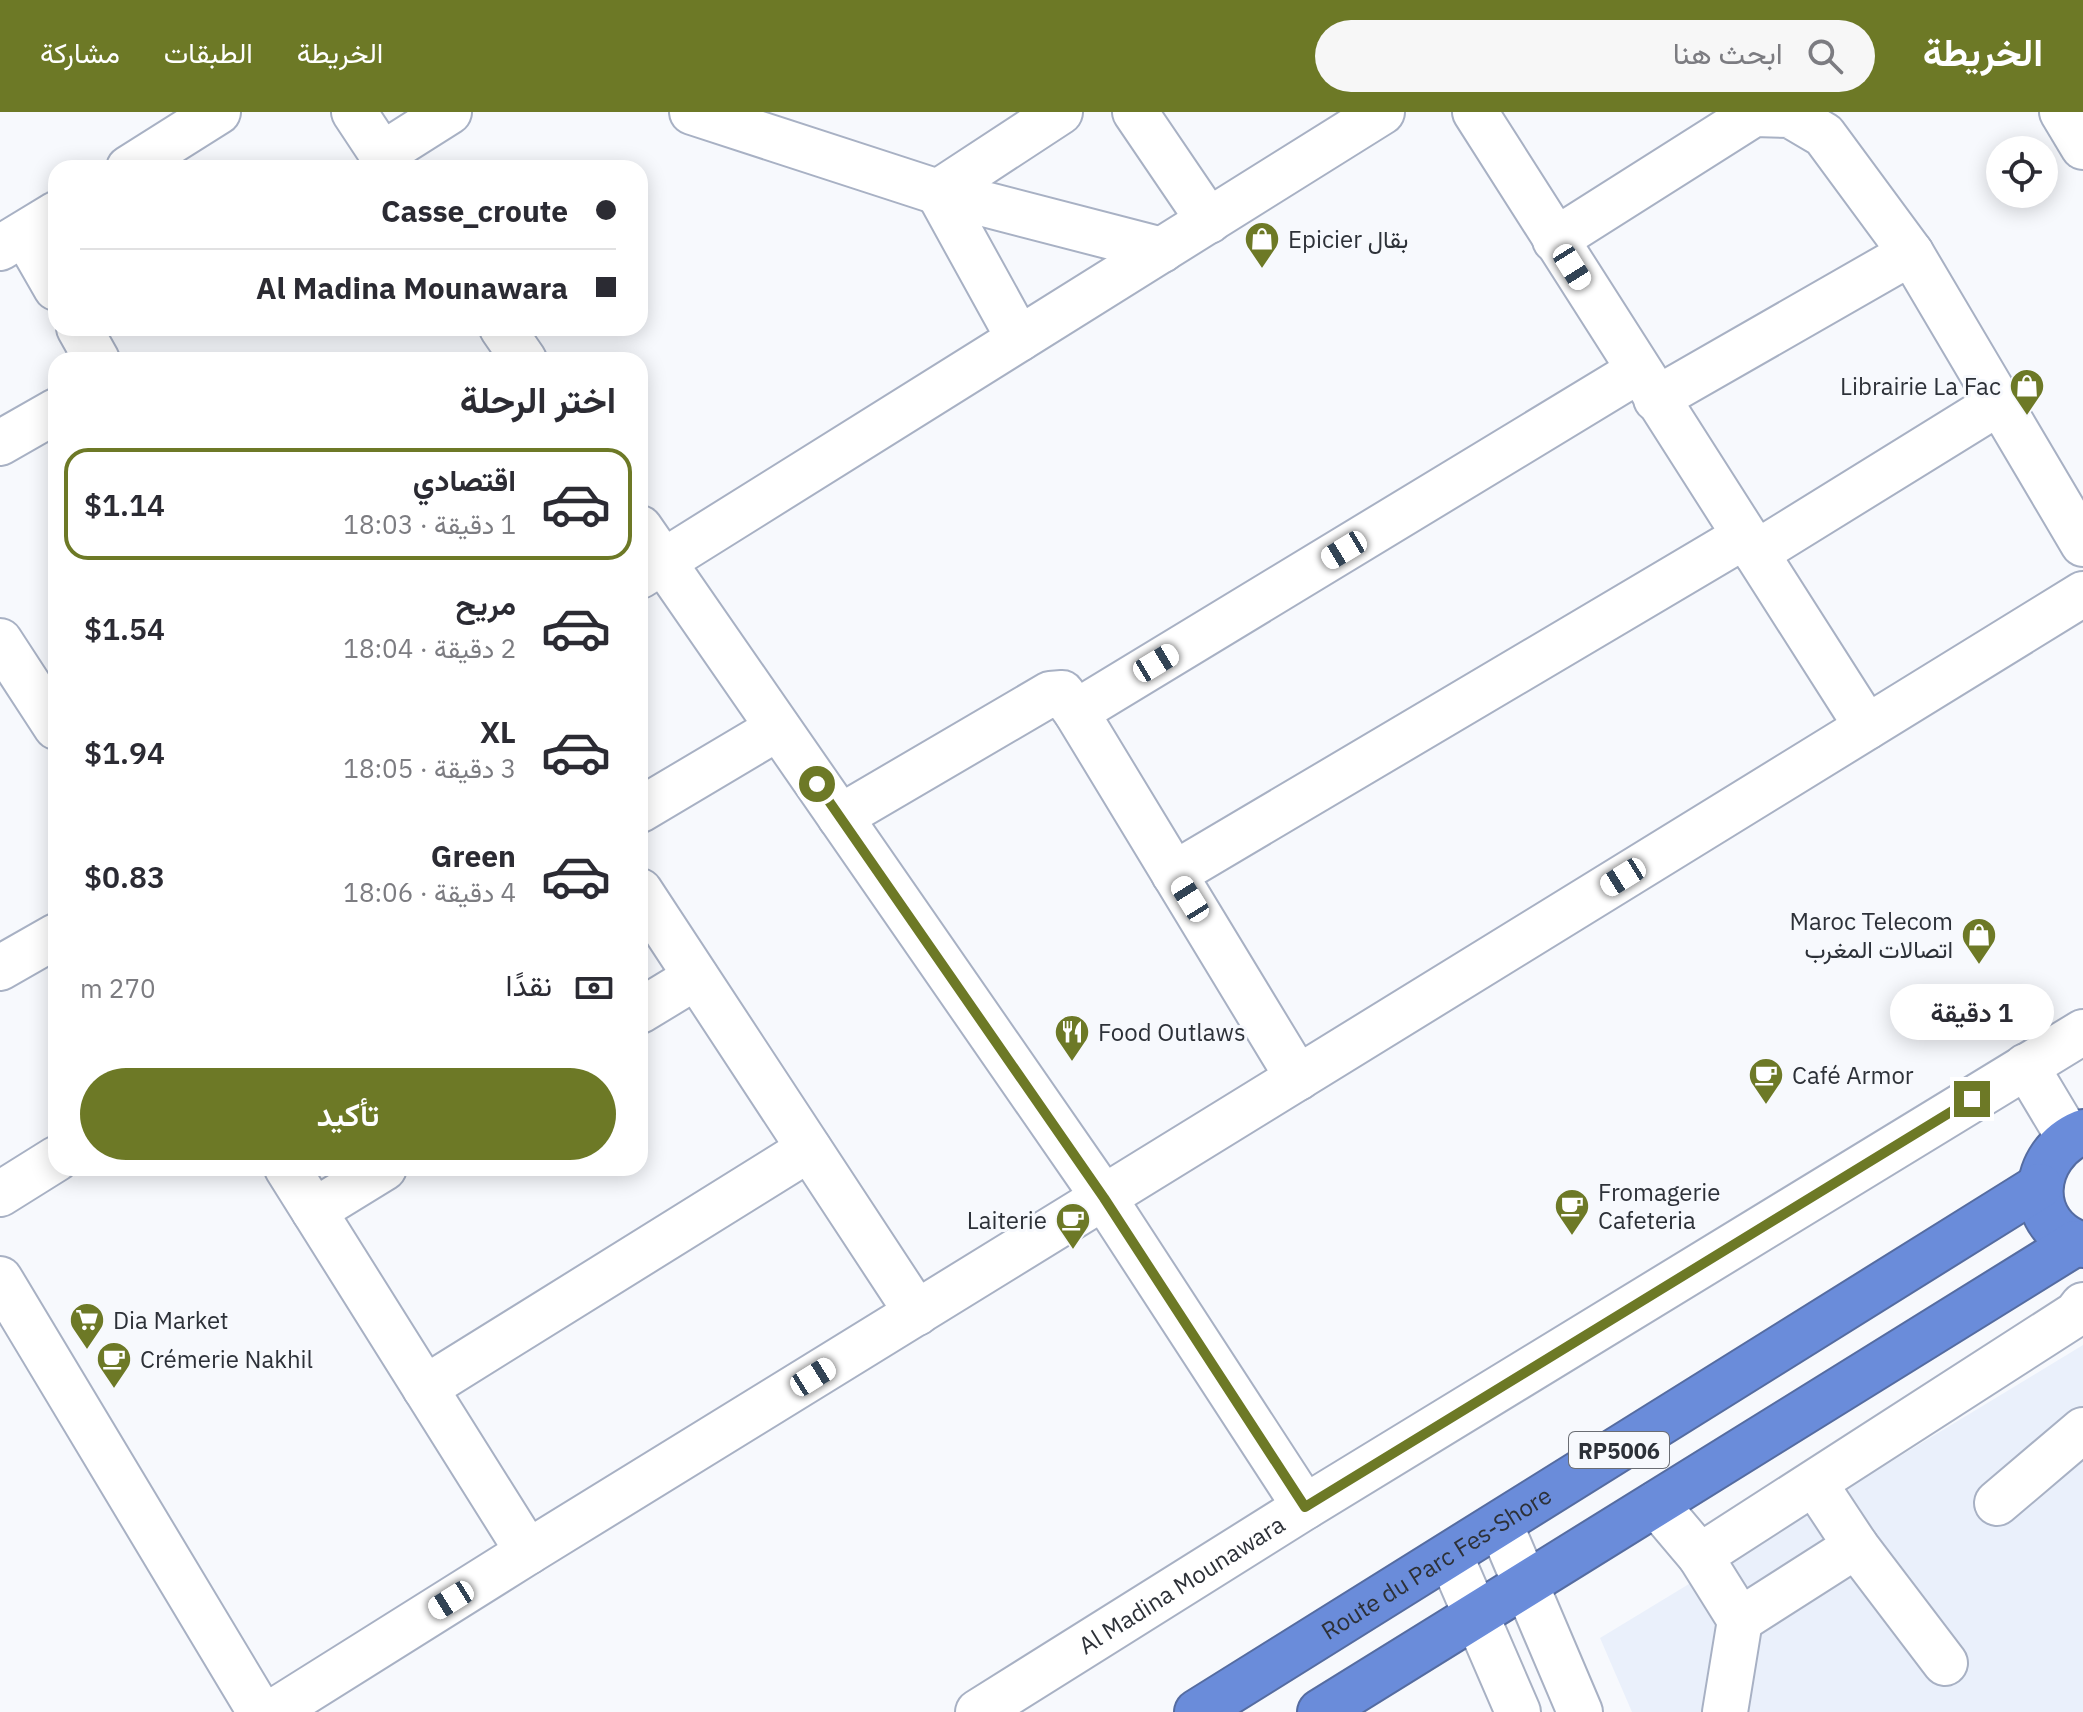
<!DOCTYPE html>
<html lang="ar">
<head>
<meta charset="utf-8">
<style>
  :root { --surface:#fff; --page:#f7f7f7; --text:#2b2b33; --muted:#7c7c81; --line:#e1e1e2; --accent:#6d7926 }
  body { margin:0; font-family:"IBM Plex Sans",Vazirmatn,sans-serif; background:var(--page); color:var(--text); direction:rtl; height:100vh; display:flex; flex-direction:column; font-size:30px; white-space:nowrap }
  * { box-sizing:border-box; margin:0 }
  p { font-size:26px; color:var(--muted) }
  .icon { flex:none; width:44px; height:44px; fill:none; stroke:currentColor; stroke-width:2; stroke-linecap:round; stroke-linejoin:round }
  .map { position:relative; flex:1; overflow:hidden; direction:ltr }
  .panel { position:absolute; left:48px; top:240px; width:600px; height:824px; display:flex; flex-direction:column; background:var(--surface); border-radius:24px; box-shadow:0 4px 20px #0003; direction:rtl }
  .panel>* { flex:none }
  .top-card { position:absolute; left:48px; top:48px; width:600px; height:176px; border-radius:24px; box-shadow:0 4px 20px #0003; direction:rtl; display:grid; align-content:center; height:176px; padding:0 32px; background:var(--surface) }
  .controls { position:absolute; left:1986px; top:24px; display:grid; gap:16px }
  .controls a { display:grid; place-items:center; width:72px; height:72px; border-radius:50%; background:var(--surface); box-shadow:0 4px 20px #0003; font-size:40px }
  .end { position:absolute; width:36px; height:36px; margin:-18px; border:10px solid #6d7926; background:#fff; box-shadow:0 0 0 4px #fff }
  .from { border-radius:50% }
  .bubble { position:absolute; height:56px; border-radius:28px; background:var(--surface); box-shadow:0 4px 20px #0003; font-size:26px; font-weight:600; line-height:56px; text-align:center; direction:rtl }
  .car { position:absolute; width:24px; height:48px; margin:-24px -12px; border-radius:10px; box-shadow:0 0 6px 2px #0007; background:linear-gradient(#fff 24%,#345 0 40%,#fff 0 76%,#345 0 86%,#fff 0) }
  .top-card b { display:flex; align-items:center; gap:28px; height:76px; font-size:30px }
  .top-card b+b { border-top:2px solid var(--line) }
  .top-card i { width:20px; height:20px; background:var(--text) }
  ul { padding:0; list-style:none }
  li { display:flex; align-items:center; gap:24px; height:112px; margin:0 16px 12px; padding:0 16px; border:4px solid transparent; border-radius:24px }
  li div { flex:1 }
  li b { display:block; font-size:30px }
  li em { font-style:normal; font-weight:600 }
  li.active { border-color:var(--accent) }
  li>.icon { width:72px; height:72px; stroke-width:1.5 }
  h2 { padding:0 32px; font-size:36px; line-height:96px }
  .pay { display:flex; align-items:center; gap:20px; height:88px; padding:0 32px; font-size:30px }
  .pay p { margin-inline-start:auto }
  .action { display:flex; gap:16px; margin-top:auto; padding:16px 32px }
  .action a { flex:1; height:92px; border-radius:48px; background:var(--accent); color:#fff; font-size:32px; font-weight:600; line-height:92px; text-align:center }
  header { display:flex; align-items:center; gap:48px; box-sizing:border-box; height:112px; padding:0 40px; background:var(--accent); color:#fff }
  header strong { font-size:38px }
  nav { display:flex; gap:44px; margin-inline-start:auto; font-size:28px }
  .search { width:560px; height:72px; background:var(--page); display:flex; align-items:center; gap:20px; box-sizing:border-box; padding:0 28px; border-radius:44px; color:var(--muted); font-size:30px }
  .map>svg:first-child { display:block }
  .built { fill:#eaf0fb }
  .lines { fill:none; stroke-linecap:round; stroke-linejoin:round }
  .minor-casing { stroke:#a8b1c4; stroke-width:48 }
  .highway-casing { stroke:#556ca1; stroke-width:48 }
  .minor { stroke:#fff; stroke-width:44 }
  .highway { stroke:#6a8cda; stroke-width:44 }
  .route { stroke:#6d7926; stroke-width:10 }
  .labels { text-anchor:middle; dominant-baseline:central; stroke-width:6; stroke-linejoin:round; paint-order:stroke }
  .shield { fill:#f7f9fd; stroke:#6a6d73; stroke-width:2 }
  .shield-label { font-size:22px; font-weight:bold; fill:#2d3138 }
  .poi-label { font-size:24px; fill:#2d3138; stroke:#f7f9fd; text-anchor:start }
  .street-label { font-size:24px; fill:#2d3138; stroke:#f7f9fd }
</style>
</head>
<body>
<header>
<strong>الخريطة</strong>
<div class="search"><svg class="icon" aria-label="search" viewBox="0 0 24 24"><circle cx="10" cy="10" r="6"/><path d="M15 15l6 6"/></svg>ابحث هنا</div>
<nav><a>الخريطة</a><a>الطبقات</a><a>مشاركة</a></nav>
</header>
<div class="map">
<svg width="2083" height="1600" viewBox="0 0 2083 1600">
  <rect width="100%" height="100%" fill="#f7f9fd"/>
  <!-- built -->
  <path class="built" d="M 2083,1233 L 2083,1600 L 1632,1600 L 1600,1526 Z"/>
  <g class="lines">
    <defs>
      <g id="minor">
        <path d="M 354,0 L 391,56"/>
        <path d="M 692,0 L 938,80 L 1162,138"/>
        <path d="M 1135,0 L 1209,109"/>
        <path d="M 1475,0 L 1867,615"/>
        <path d="M 2062,0 L 2083,35"/>
        <path d="M 381,43 L 449,0"/>
        <path d="M 129,56 L 218,0"/>
        <path d="M 25,122 L 56,176"/>
        <path d="M 1555,128 L 1754,2 L 1790,3 L 1824,23 L 1911,141 L 2083,432"/>
        <path d="M 0,136 L 56,102"/>
        <path d="M 79,216 L 97,248"/>
        <path d="M 502,216 L 524,248"/>
        <path d="M 1019,227 L 938,80 L 1060,0"/>
        <path d="M 1656,287 L 1911,141"/>
        <path d="M 0,331 L 56,299"/>
        <path d="M 640,416 L 1104,1086 L 1305,1395"/>
        <path d="M 1756,441 L 2000,290"/>
        <path d="M 640,464 L 1382,0"/>
        <path d="M 0,529 L 56,615"/>
        <path d="M 1076,600 L 1638,259"/>
        <path d="M 640,698 L 778,616"/>
        <path d="M 840,705 L 1050,582 L 1062,581 L 1076,600 L 1298,966"/>
        <path d="M 1174,762 L 1745,424"/>
        <path d="M 640,779 L 917,1201"/>
        <path d="M 0,856 L 56,824"/>
        <path d="M 640,899 L 696,865"/>
        <path d="M 2026,954 L 2069,1026"/>
        <path d="M 287,1056 L 528,1440"/>
        <path d="M 0,1082 L 56,1047"/>
        <path d="M 314,1099 L 384,1056"/>
        <path d="M 0,1167 L 260,1600"/>
        <path d="M 425,1276 L 809,1037"/>
        <path d="M 1997,1391 L 2083,1318"/>
        <path d="M 1656,1392 L 1700,1444 L 2076,1202 L 2083,1193"/>
        <path d="M 1500,1412 L 1580,1600"/>
        <path d="M 1856,1434 L 1945,1551"/>
        <path d="M 1450,1443 L 1518,1600"/>
        <path d="M 1700,1444 L 1740,1508 L 1725,1600"/>
        <path d="M 1740,1508 L 1856,1434 L 1815,1372"/>
        <path d="M 273,1600 L 528,1440 L 2083,482"/>
        <path id="s1" d="M 978,1600 L 1305,1395 L 2083,920"/>
      </g>
      <g id="highway">
        <path d="M 2083,1020 C 2029,1042 2024,1115 2083,1133"/>
        <path id="s2" d="M 1197,1600 L 2040,1074"/>
        <path d="M 1320,1600 L 2076,1131"/>
      </g>
    </defs>
    <!-- minor casing -->
    <use href="#minor" class="minor-casing"/>
    <!-- highway casing -->
    <use href="#highway" class="highway-casing"/>
    <!-- minor -->
    <use href="#minor" class="minor"/>
    <!-- highway -->
    <use href="#highway" class="highway"/>
  </g>
  <g class="lines">
    <!-- route -->
    <path class="route" d="M 817,672 L 1104,1086 L 1305,1395 L 1972,987"/>
  </g>
  <!-- icons -->
  <defs>
    <symbol id="shop-pin" viewBox="-11 -11 22 30"><path d="M0 17L-7.5 6A9.5 9.5 0 1 1 7.5 6Z" fill="#6d7926" stroke="#f7f9fd"/><path d="M-5-2.5h2.3a2.7 3.5 0 0 1 5.4 0H5L5.5 6h-11ZM-1.5-2.5h3a1.5 2.3 0 0 0-3 0Z" fill="#fff"/></symbol>
    <symbol id="restaurant-pin" viewBox="-11 -11 22 30"><path d="M0 17L-7.5 6A9.5 9.5 0 1 1 7.5 6Z" fill="#6d7926" stroke="#f7f9fd"/><path d="M-5-6h1v4h1v-4h1v4h1v-4h1v5L-1.5 .5V6h-2V.5L-5-1ZM5-6V6H3V1.5H1.5Q1.5-4 5-6Z" fill="#fff"/></symbol>
    <symbol id="cafe-pin" viewBox="-11 -11 22 30"><path d="M0 17L-7.5 6A9.5 9.5 0 1 1 7.5 6Z" fill="#6d7926" stroke="#f7f9fd"/><path d="M-5.5-4.5H6V0H3Q3 3.5 0 3.5H-2.5Q-5.5 3.5-5.5 0ZM3-3.2v2h1.7v-2ZM-6 4.5H4V6H-6Z" fill="#fff"/></symbol>
    <symbol id="supermarket-pin" viewBox="-11 -11 22 30"><path d="M0 17L-7.5 6A9.5 9.5 0 1 1 7.5 6Z" fill="#6d7926" stroke="#f7f9fd"/><path d="M-6-5.5h2.5l.6 2H6L4.5 2H-2.5L-4.4-4H-6ZM-1.5 3.2a1.3 1.3 0 1 0 .1 0ZM3 3.2a1.3 1.3 0 1 0 .1 0Z" fill="#fff"/></symbol>
  </defs>
  <g fill-rule="evenodd">
    <use href="#shop-pin" x="1242" y="107" width="40" height="54"/>
    <use href="#shop-pin" x="2007" y="254" width="40" height="54"/>
    <use href="#shop-pin" x="1959" y="803" width="40" height="54"/>
    <use href="#restaurant-pin" x="1052" y="900" width="40" height="54"/>
    <use href="#cafe-pin" x="1746" y="943" width="40" height="54"/>
    <use href="#cafe-pin" x="1552" y="1074" width="40" height="54"/>
    <use href="#cafe-pin" x="1053" y="1088" width="40" height="54"/>
    <use href="#supermarket-pin" x="67" y="1188" width="40" height="54"/>
    <use href="#cafe-pin" x="94" y="1227" width="40" height="54"/>
  </g>
  <g class="labels">
    <!-- shield labels -->
    <rect class="shield" x="1569" y="1320" width="100" height="36" rx="6"/>
    <g class="shield-label">
      <text x="1619" y="1338">RP5006</text>
    </g>
    <!-- poi labels -->
    <g class="poi-label">
      <text x="1288" y="127">Epicier بقال</text>
      <text x="2001" y="274" text-anchor="end">Librairie La Fac</text>
      <text x="1953" y="809" text-anchor="end">Maroc Telecom<tspan x="1953" dy="28">اتصالات المغرب</tspan></text>
      <text x="1098" y="920">Food Outlaws</text>
      <text x="1792" y="963">Café Armor</text>
      <text x="1598" y="1080">Fromagerie<tspan x="1598" dy="28">Cafeteria</tspan></text>
      <text x="1047" y="1108" text-anchor="end">Laiterie</text>
      <text x="113" y="1208">Dia Market</text>
      <text x="140" y="1247">Crémerie Nakhil</text>
    </g>
    <!-- street labels -->
    <g class="street-label">
      <text stroke="none"><textPath href="#s2" startOffset="282">Route du Parc Fes-Shore</textPath></text>
      <text stroke="none"><textPath href="#s1" startOffset="240">Al Madina Mounawara</textPath></text>
    </g>
  </g>
</svg>
<div class="controls">
<a><svg class="icon" aria-label="locate" viewBox="0 0 24 24"><circle cx="12" cy="12" r="6"/><path d="M12 2v4M12 18v4M2 12h4M18 12h4"/></svg></a>
</div>
<i class="end from" style="left:817px;top:672px"></i>
<i class="end" style="left:1972px;top:987px"></i>
<div class="bubble" style="left:1890px;top:872px;width:164px">1 دقيقة</div>
<i class="car" style="left:1572px;top:155px;rotate:148deg"></i>
<i class="car" style="left:1344px;top:438px;rotate:239deg"></i>
<i class="car" style="left:1156px;top:551px;rotate:59deg"></i>
<i class="car" style="left:1623px;top:765px;rotate:238deg"></i>
<i class="car" style="left:1190px;top:787px;rotate:328deg"></i>
<i class="car" style="left:813px;top:1265px;rotate:58deg"></i>
<i class="car" style="left:451px;top:1488px;rotate:238deg"></i>
<div class="top-card">
<b><i class="from"></i>Casse_croute</b>
<b><i></i>Al Madina Mounawara</b>
</div>
<section class="panel">
<h2>اختر الرحلة</h2>
<ul>
<li class="active"><svg class="icon" aria-label="car" viewBox="0 0 24 24"><path d="M5 17H2v-5l4-1 3-4h7l3 4 3 1v5h-3M9 17h6M6 11h13"/><circle cx="7" cy="17" r="2"/><circle cx="17" cy="17" r="2"/></svg><div><b>اقتصادي</b><p>1 دقيقة · 18:03</p></div><em>$1.14</em></li>
<li><svg class="icon" aria-label="car" viewBox="0 0 24 24"><path d="M5 17H2v-5l4-1 3-4h7l3 4 3 1v5h-3M9 17h6M6 11h13"/><circle cx="7" cy="17" r="2"/><circle cx="17" cy="17" r="2"/></svg><div><b>مريح</b><p>2 دقيقة · 18:04</p></div><em>$1.54</em></li>
<li><svg class="icon" aria-label="car" viewBox="0 0 24 24"><path d="M5 17H2v-5l4-1 3-4h7l3 4 3 1v5h-3M9 17h6M6 11h13"/><circle cx="7" cy="17" r="2"/><circle cx="17" cy="17" r="2"/></svg><div><b>XL</b><p>3 دقيقة · 18:05</p></div><em>$1.94</em></li>
<li><svg class="icon" aria-label="car" viewBox="0 0 24 24"><path d="M5 17H2v-5l4-1 3-4h7l3 4 3 1v5h-3M9 17h6M6 11h13"/><circle cx="7" cy="17" r="2"/><circle cx="17" cy="17" r="2"/></svg><div><b>Green</b><p>4 دقيقة · 18:06</p></div><em>$0.83</em></li>
</ul>
<div class="pay"><svg class="icon" aria-label="cash" viewBox="0 0 24 24"><path d="M3 7h18v10H3z"/><circle cx="12" cy="12" r="2"/></svg>نقدًا<p>270 m</p></div>
<div class="action"><a>تأكيد</a></div>
</section>
</div>
</body>
</html>
